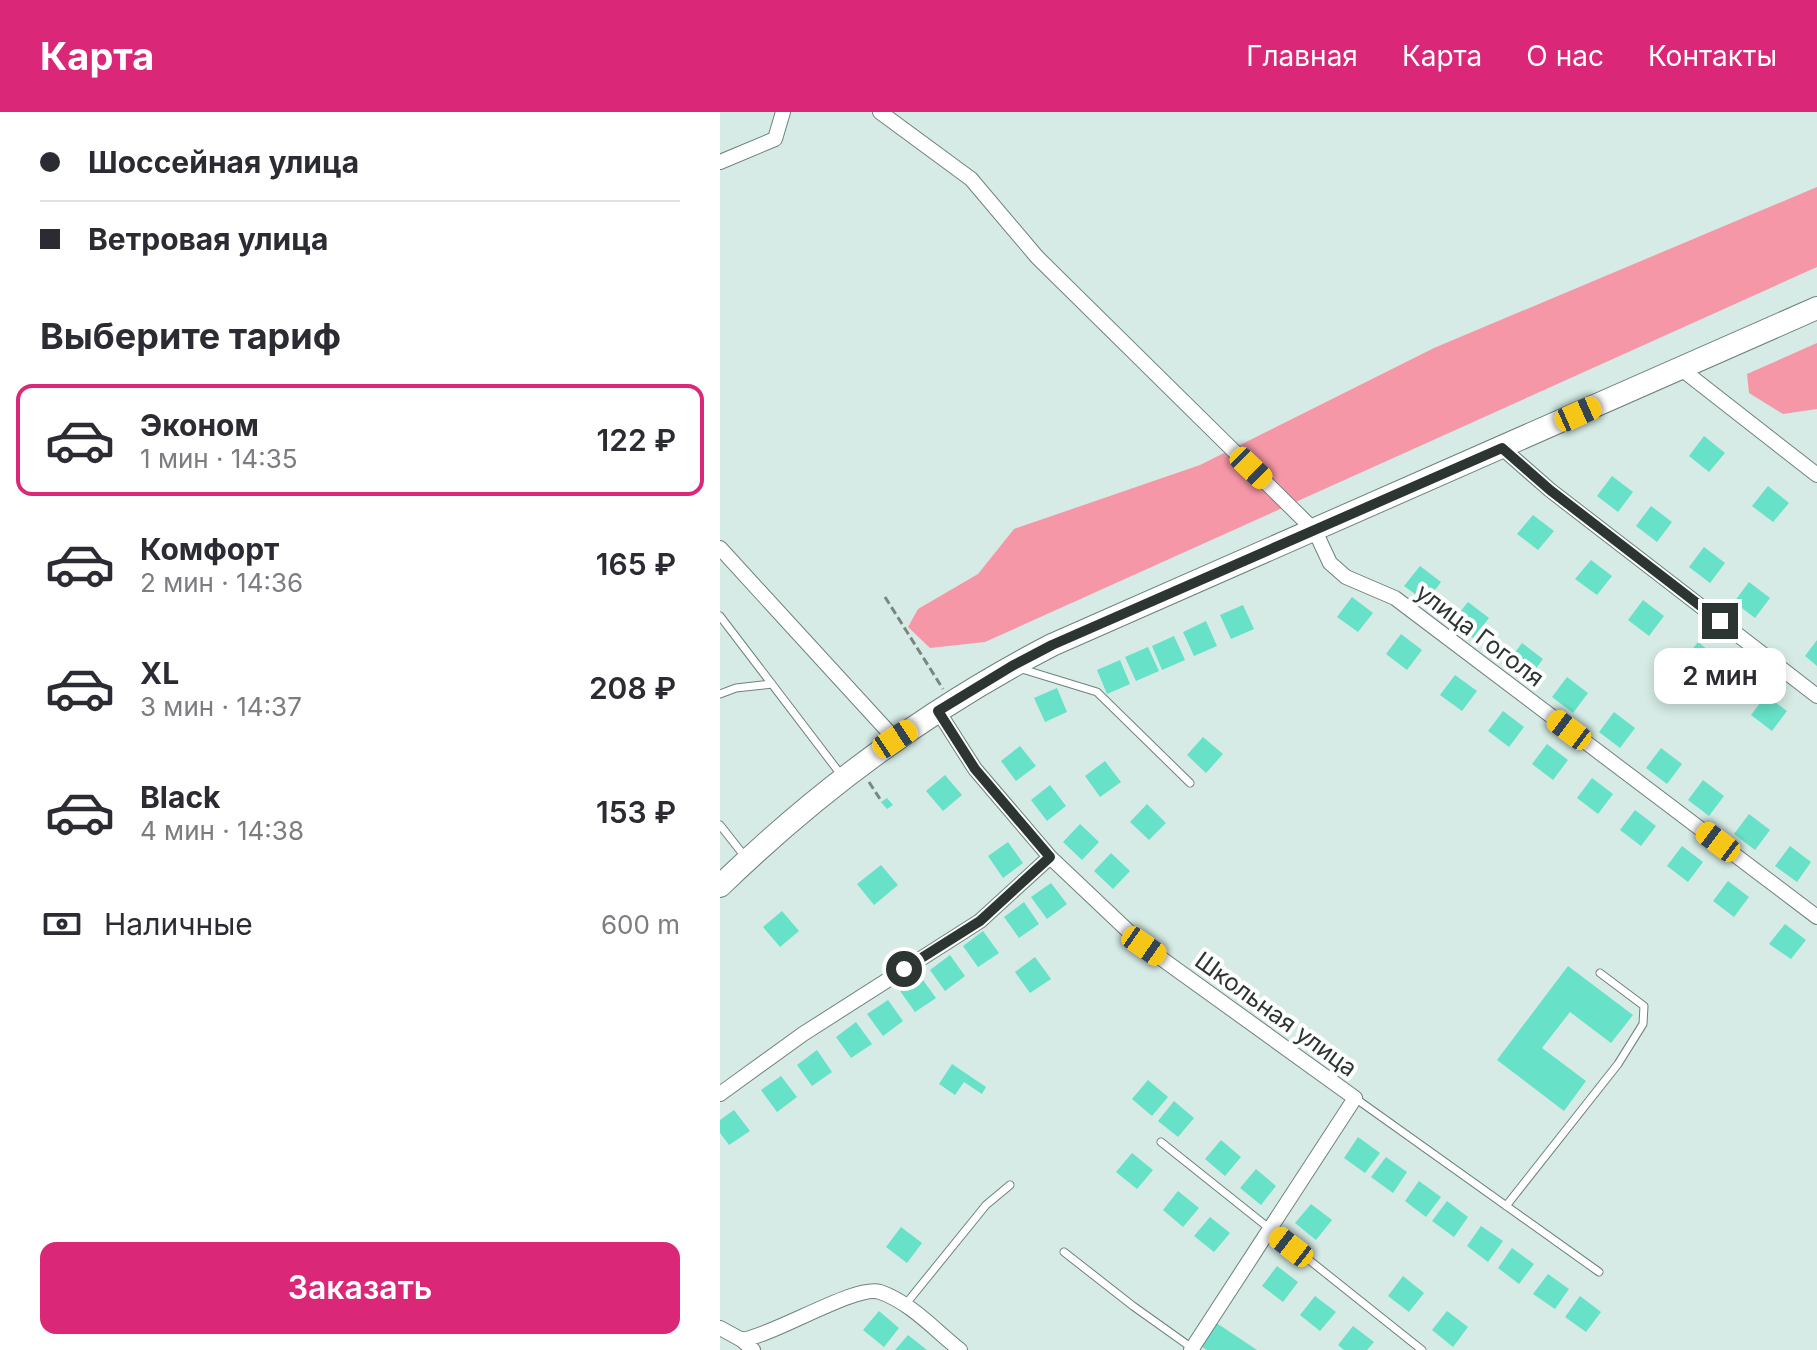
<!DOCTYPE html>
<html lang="ru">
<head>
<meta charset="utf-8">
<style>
  :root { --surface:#fff; --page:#f2f2f3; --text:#2b2b33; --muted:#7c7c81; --line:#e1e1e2; --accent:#db2777 }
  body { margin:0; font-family:Inter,sans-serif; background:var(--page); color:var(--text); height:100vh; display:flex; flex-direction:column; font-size:30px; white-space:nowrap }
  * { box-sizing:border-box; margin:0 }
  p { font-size:26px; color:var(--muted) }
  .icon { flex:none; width:44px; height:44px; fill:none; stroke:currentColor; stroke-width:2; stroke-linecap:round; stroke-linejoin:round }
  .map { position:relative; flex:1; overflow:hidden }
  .panel { display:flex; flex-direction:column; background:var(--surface); width:720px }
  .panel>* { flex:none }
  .guide { display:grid; align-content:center; height:176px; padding:0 40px; background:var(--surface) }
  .end { position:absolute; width:36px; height:36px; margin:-18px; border:10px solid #2c3532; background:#fff; box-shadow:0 0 0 4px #fff }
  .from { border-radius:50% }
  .bubble { position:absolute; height:56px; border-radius:16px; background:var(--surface); box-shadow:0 4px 12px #0003; font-size:26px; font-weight:600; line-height:56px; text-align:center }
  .car { position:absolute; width:24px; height:48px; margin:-24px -12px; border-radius:10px; box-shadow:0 0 6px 2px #0007; background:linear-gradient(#f5c518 24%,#345 0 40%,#f5c518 0 76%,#345 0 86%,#f5c518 0) }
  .guide b { display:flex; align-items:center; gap:28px; height:76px; font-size:30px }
  .guide b+b { border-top:2px solid var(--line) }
  .guide i { width:20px; height:20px; background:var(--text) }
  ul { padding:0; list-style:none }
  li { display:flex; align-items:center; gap:24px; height:112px; margin:0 16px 12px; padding:0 24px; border:4px solid transparent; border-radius:16px }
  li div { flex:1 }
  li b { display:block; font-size:30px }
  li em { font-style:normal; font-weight:600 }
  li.active { border-color:var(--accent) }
  li>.icon { width:72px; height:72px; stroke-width:1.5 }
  h2 { padding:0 40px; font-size:36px; line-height:96px }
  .pay { display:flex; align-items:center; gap:20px; height:88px; padding:0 40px; font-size:30px }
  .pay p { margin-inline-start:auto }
  .action { display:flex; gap:16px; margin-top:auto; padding:16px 40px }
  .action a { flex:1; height:92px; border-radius:16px; background:var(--accent); color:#fff; font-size:32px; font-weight:600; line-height:92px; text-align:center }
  header { display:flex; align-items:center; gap:48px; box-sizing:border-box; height:112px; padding:0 40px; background:var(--accent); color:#fff }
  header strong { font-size:38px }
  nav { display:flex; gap:44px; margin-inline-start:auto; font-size:28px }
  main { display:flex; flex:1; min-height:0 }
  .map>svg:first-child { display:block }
  .forest { fill:#f697a8 }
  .building { fill:#67e1c7 }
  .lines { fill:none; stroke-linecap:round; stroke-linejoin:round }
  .lane-casing { stroke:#6e827c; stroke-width:9 }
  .street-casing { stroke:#6e827c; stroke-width:16 }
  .secondary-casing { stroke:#6e827c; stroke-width:24 }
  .path { stroke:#798783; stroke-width:3; stroke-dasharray:8 4; stroke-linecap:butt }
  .lane { stroke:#fff; stroke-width:7 }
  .street { stroke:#fff; stroke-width:14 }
  .secondary { stroke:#fff; stroke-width:22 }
  .route { stroke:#2c3532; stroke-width:10 }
  .labels { text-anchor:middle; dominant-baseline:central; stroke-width:8; stroke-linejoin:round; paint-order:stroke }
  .street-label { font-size:24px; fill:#2c3532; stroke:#fff }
</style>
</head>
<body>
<header>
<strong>Карта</strong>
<nav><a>Главная</a><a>Карта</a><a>О нас</a><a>Контакты</a></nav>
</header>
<main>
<section class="panel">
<div class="guide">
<b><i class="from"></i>Шоссейная улица</b>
<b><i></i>Ветровая улица</b>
</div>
<h2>Выберите тариф</h2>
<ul>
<li class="active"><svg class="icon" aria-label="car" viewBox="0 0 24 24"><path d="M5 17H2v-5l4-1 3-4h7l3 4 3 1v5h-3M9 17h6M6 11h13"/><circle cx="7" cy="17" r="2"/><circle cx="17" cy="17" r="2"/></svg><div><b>Эконом</b><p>1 мин · 14:35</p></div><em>122 ₽</em></li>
<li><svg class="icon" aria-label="car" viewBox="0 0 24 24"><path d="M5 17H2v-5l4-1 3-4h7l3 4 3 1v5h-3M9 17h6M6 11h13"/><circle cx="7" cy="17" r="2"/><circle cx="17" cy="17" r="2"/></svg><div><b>Комфорт</b><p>2 мин · 14:36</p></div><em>165 ₽</em></li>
<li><svg class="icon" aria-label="car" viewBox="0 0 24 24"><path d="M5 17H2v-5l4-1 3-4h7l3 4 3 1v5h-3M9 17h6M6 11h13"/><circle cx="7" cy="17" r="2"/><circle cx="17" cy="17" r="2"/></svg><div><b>XL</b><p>3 мин · 14:37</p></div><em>208 ₽</em></li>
<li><svg class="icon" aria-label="car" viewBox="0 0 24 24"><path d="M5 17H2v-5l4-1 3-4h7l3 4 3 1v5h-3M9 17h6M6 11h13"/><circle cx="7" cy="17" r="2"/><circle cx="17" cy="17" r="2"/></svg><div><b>Black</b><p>4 мин · 14:38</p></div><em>153 ₽</em></li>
</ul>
<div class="pay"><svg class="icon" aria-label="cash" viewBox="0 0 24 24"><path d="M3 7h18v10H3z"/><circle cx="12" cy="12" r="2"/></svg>Наличные<p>600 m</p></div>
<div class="action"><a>Заказать</a></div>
</section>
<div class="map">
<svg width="1097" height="1238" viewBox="0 0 1097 1238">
  <rect width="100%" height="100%" fill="#d6ebe5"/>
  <!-- forest -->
  <path class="forest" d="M 1097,75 L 1097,155 L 265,530 L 210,536 L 188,515 L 198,497 L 258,462 L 294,417 L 480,353 L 714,236 Z
    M 1097,231 L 1097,297 L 1063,302 L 1029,281 L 1027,262 Z"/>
  <!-- building -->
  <path class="building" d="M 984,324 L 1005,341 L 989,360 L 969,344 Z
    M 892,364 L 913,380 L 898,400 L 877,384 Z
    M 1048,374 L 1069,391 L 1053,410 L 1032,394 Z
    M 931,394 L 952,410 L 937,430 L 916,414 Z
    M 813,403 L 834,419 L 818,438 L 797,422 Z
    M 984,435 L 1005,451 L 990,471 L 969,455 Z
    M 871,448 L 892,464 L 877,483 L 855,467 Z
    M 700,454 L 721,470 L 706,490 L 684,474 Z
    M 1029,470 L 1050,486 L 1035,506 L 1014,490 Z
    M 632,485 L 653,501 L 638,520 L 617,505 Z
    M 923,488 L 944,504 L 929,524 L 908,508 Z
    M 748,490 L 769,506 L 753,526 L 732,510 Z
    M 523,493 L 534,517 L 511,527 L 500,503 Z
    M 486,509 L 497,534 L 474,544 L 463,520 Z
    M 681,522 L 702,538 L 687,558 L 666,542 Z
    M 454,524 L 465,548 L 442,558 L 432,534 Z
    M 1097,528 L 1097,554 L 1085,544 Z
    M 978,530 L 998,546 L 983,566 L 962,550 Z
    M 802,531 L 823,547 L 808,567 L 787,551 Z
    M 428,535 L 439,559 L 416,569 L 405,545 Z
    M 400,548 L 410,572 L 387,582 L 377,558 Z
    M 735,563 L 757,579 L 742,599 L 720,583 Z
    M 847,565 L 868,581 L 853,601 L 832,585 Z
    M 337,576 L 347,600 L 325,610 L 314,586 Z
    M 1046,583 L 1067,599 L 1052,619 L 1031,603 Z
    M 783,599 L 804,615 L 789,635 L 768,619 Z
    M 894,600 L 915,616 L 900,636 L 879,620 Z
    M 483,625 L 503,642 L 486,661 L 467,643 Z
    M 827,632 L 848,648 L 833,668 L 812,652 Z
    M 300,634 L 316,654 L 296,669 L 281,649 Z
    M 941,636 L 962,652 L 947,672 L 926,656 Z
    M 385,649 L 401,670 L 380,685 L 365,664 Z
    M 225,663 L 242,683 L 223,699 L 206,679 Z
    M 872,666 L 893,682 L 878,702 L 857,686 Z
    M 983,668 L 1004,684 L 989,704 L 968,688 Z
    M 330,673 L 346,694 L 327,709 L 311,688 Z
    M 167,686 L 173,693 L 167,697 L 161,690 Z
    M 427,692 L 446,711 L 429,728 L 410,710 Z
    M 915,698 L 936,714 L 921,734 L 900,718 Z
    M 1029,702 L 1050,718 L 1035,738 L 1014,722 Z
    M 360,712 L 379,730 L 362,748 L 343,730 Z
    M 288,730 L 303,751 L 283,766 L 268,744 Z
    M 962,734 L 983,750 L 968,770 L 947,754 Z
    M 1070,734 L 1091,750 L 1077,770 L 1055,754 Z
    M 391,741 L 410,759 L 393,777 L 374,759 Z
    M 161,753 L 178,773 L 154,793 L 137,772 Z
    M 1008,769 L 1029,785 L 1014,805 L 993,789 Z
    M 331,771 L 347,792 L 327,807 L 311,785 Z
    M 304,790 L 319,812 L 299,826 L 284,805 Z
    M 62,799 L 79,819 L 60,835 L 43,815 Z
    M 1065,812 L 1086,828 L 1071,847 L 1049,832 Z
    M 263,819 L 279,841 L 258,855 L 243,834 Z
    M 230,843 L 245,864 L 225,879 L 210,858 Z
    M 315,845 L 331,867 L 310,881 L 295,860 Z
    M 848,854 L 913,903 L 891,931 L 850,900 L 822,936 L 866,969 L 844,999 L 777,948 Z
    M 200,864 L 216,886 L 195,900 L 180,879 Z
    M 168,888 L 183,909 L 163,924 L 147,902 Z
    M 136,910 L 152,932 L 131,946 L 116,925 Z
    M 97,938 L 112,960 L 92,974 L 77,953 Z
    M 232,952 L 266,975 L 262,982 L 244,970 L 235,983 L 219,972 Z
    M 61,964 L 77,985 L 57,1000 L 41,978 Z
    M 428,968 L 448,985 L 432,1004 L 412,987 Z
    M 454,989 L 474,1006 L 458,1025 L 438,1009 Z
    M 14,998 L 30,1019 L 9,1033 L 0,1021 L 0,1008 Z
    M 638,1025 L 660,1041 L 645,1061 L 624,1046 Z
    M 501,1028 L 521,1045 L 505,1064 L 485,1047 Z
    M 412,1041 L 433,1058 L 417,1077 L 396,1060 Z
    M 666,1045 L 687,1060 L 673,1081 L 651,1065 Z
    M 536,1057 L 556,1074 L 541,1093 L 520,1076 Z
    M 699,1069 L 721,1085 L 706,1105 L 685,1089 Z
    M 458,1079 L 479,1096 L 463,1115 L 443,1098 Z
    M 727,1089 L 748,1105 L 734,1125 L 712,1109 Z
    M 591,1092 L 612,1108 L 596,1128 L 575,1111 Z
    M 490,1105 L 510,1121 L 494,1140 L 474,1124 Z
    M 761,1114 L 783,1129 L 768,1150 L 747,1134 Z
    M 181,1115 L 202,1131 L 187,1151 L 166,1135 Z
    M 792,1136 L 814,1152 L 799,1172 L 778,1156 Z
    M 557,1154 L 578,1170 L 563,1190 L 542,1174 Z
    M 828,1162 L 849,1177 L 835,1197 L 813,1182 Z
    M 683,1164 L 704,1181 L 689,1200 L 668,1184 Z
    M 595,1184 L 616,1200 L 600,1219 L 580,1203 Z
    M 860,1184 L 881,1200 L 866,1220 L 845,1205 Z
    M 159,1199 L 179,1216 L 164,1235 L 143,1218 Z
    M 727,1199 L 748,1215 L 733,1235 L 712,1218 Z
    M 495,1210 L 537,1238 L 487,1238 L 479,1233 Z
    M 633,1214 L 654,1230 L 647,1238 L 624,1238 L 618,1233 Z
    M 188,1223 L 207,1238 L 175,1238 Z"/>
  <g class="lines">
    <defs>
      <path id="lane" d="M 0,504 L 122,664
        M 302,557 L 377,580 L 470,671
        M 0,582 L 16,576 L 52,572
        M 0,713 L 26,746
        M 635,986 L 879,1160
        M 441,1030 L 702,1238
        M 786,1094 L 898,952 L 923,912 L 924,894 L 880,861
        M 344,1140 L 413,1194 L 472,1236
        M 185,1193 L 266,1093 L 290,1073"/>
      <path id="street" d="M 160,0 L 251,67 L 317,145 L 595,419 L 610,451 L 626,465 L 675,486 L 1097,805
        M 0,50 L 55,27 L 63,0
        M 960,256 L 1097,363
        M 782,336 L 830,378 L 1097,584
        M 0,436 L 175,627
        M 218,599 L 255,657 L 330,745 L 424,834 L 635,986 L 471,1238
        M 0,982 L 83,922 L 260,809 L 330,745
        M 0,1216 L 22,1228 L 33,1238
        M 22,1228 C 57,1222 136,1172 160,1180 C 190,1190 216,1219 240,1238"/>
      <path id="secondary" d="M 0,774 C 99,678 210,596 332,533 L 1097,196"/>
    </defs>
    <!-- lane casing -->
    <use href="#lane" class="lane-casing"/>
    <!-- street casing -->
    <use href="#street" class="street-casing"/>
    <!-- secondary casing -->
    <use href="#secondary" class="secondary-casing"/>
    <!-- path -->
    <path class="path" d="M 165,485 L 223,577
      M 149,670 L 160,687"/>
    <!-- lane -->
    <use href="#lane" class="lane"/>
    <!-- street -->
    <use href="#street" class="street"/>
    <!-- secondary -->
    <use href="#secondary" class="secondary"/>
  </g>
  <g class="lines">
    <!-- route -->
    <path class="route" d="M 184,857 L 260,809 L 330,745 L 255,657 L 218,599 L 292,554 L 332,533 L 782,336 L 830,378 L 1000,509"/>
  </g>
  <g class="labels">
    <!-- street labels -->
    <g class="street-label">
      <text transform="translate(760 523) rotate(37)">улица Гоголя</text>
      <text transform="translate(556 902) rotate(36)">Школьная улица</text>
    </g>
  </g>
</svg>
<i class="end from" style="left:184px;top:857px"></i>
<i class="end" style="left:1000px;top:509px"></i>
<div class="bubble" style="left:934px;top:536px;width:132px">2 мин</div>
<i class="car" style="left:858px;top:302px;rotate:66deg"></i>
<i class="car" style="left:531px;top:356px;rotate:134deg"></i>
<i class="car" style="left:849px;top:618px;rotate:307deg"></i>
<i class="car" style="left:175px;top:627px;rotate:57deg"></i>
<i class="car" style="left:998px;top:730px;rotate:307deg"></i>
<i class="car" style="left:424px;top:834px;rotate:125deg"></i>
<i class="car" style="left:571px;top:1135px;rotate:308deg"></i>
</div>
</main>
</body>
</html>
